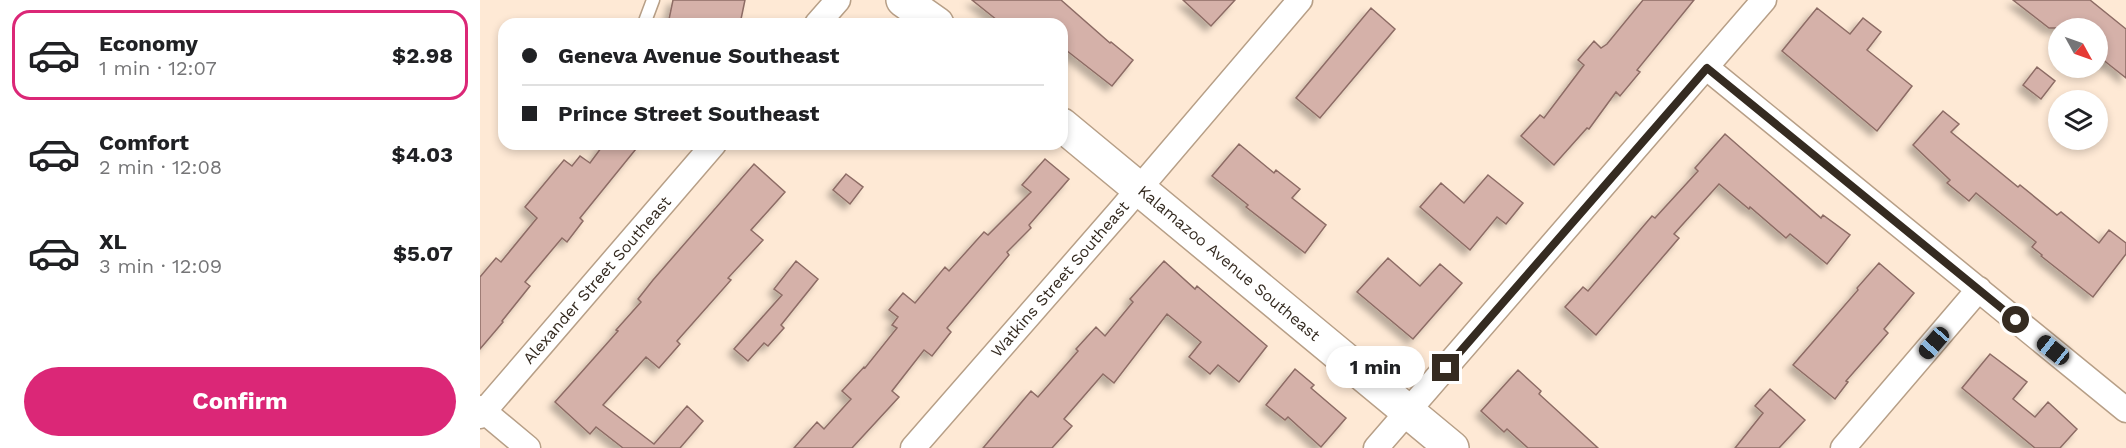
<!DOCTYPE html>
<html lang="en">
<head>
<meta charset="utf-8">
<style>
  :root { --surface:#fff; --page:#f6f6f6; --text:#202124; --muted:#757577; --line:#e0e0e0; --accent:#db2777 }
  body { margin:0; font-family:"Work Sans",sans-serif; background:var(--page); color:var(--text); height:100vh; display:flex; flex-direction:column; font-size:22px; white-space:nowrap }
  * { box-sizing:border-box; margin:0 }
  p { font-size:20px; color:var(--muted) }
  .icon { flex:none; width:33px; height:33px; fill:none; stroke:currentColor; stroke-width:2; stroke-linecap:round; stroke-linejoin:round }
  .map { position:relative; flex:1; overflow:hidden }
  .sheet { display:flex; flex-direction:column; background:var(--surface); width:480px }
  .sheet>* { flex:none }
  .top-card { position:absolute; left:18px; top:18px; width:570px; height:132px; border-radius:18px; box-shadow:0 3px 9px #0003; display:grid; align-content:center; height:132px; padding:0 24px; background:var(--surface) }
  .needle { width:39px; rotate:130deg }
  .tools { position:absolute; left:1568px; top:18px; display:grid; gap:12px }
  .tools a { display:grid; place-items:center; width:60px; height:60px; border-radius:50%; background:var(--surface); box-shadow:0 3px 9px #0003; font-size:30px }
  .end { position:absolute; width:27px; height:27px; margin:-14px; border:8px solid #352b21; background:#fff; box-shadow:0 0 0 3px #fff }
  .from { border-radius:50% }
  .bubble { position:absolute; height:42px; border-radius:21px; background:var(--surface); box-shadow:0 3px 9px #0003; font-size:20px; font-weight:700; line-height:42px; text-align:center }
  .car { position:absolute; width:18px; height:36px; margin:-18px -9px; border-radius:8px; box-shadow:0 0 4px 2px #0007; background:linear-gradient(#222 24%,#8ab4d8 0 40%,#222 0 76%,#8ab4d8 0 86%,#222 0) }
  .top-card b { display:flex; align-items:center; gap:21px; height:57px; font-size:22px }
  .top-card b+b { border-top:2px solid var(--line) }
  .top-card i { width:15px; height:15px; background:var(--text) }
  ul { padding:10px 0 0; list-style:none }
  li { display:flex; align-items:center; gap:18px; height:90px; margin:0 12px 9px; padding:0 12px; border:3px solid transparent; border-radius:18px }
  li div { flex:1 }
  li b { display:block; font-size:22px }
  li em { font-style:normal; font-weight:700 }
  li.current { border-color:var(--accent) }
  li>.icon { width:54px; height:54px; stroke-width:1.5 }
  .cta { display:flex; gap:12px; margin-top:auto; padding:12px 24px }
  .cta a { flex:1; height:69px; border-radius:36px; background:var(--accent); color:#fff; font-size:24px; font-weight:700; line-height:69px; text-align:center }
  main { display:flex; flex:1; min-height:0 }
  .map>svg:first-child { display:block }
  .building { fill:#d5b1a9; stroke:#8d6c65; stroke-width:1.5; filter:url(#shadow) }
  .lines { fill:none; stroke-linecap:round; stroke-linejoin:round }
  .lane-casing { stroke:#b79f87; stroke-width:15 }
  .street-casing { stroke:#b79f87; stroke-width:27 }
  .secondary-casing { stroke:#b79f87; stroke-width:36 }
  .lane { stroke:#fff; stroke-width:12 }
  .street { stroke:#fff; stroke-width:24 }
  .secondary { stroke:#fff; stroke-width:33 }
  .route { stroke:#352b21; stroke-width:8 }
  .labels { text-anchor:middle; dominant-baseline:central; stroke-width:6; stroke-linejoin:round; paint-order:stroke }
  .street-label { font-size:16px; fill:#352b21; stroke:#fff }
</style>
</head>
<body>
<main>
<section class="sheet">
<ul>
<li class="current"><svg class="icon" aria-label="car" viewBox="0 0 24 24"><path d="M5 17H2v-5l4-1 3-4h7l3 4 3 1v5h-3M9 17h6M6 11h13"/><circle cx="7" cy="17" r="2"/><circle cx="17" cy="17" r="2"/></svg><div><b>Economy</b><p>1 min · 12:07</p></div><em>$2.98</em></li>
<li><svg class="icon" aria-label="car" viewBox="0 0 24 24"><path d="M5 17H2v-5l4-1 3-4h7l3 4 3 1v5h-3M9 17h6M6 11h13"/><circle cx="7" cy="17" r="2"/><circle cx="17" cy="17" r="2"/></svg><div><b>Comfort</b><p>2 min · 12:08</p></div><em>$4.03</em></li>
<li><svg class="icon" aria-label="car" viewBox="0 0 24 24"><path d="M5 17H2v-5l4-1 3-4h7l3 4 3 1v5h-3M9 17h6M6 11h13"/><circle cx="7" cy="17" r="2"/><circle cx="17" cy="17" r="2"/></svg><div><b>XL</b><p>3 min · 12:09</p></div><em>$5.07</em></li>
</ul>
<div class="cta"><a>Confirm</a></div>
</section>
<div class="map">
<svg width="1646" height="448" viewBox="0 0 1646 448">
  <defs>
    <filter id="shadow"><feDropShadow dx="-5.5" dy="5.5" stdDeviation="3" flood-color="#0004"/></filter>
  </defs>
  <rect width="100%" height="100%" fill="#fee9d5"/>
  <!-- building -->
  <path class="building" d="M 193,0 L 265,0 L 260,24 L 188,24 Z
    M 492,0 L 581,0 L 630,43 L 631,42 L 653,60 L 632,86 L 582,47 L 582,24 L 522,24 Z
    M 703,0 L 755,0 L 731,26 Z
    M 1163,0 L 1214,0 L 1157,70 L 1160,72 L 1140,96 L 1136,92 L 1109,129 L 1107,128 L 1074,165 L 1041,136 L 1060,115 L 1064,118 L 1104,65 L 1098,60 L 1114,41 L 1121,48 L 1127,44 Z
    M 1533,0 L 1610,0 L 1646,29 L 1646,78 L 1617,55 L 1617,28 L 1569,28 Z
    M 891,8 L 915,29 L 840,118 L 816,98 Z
    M 1337,8 L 1370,34 L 1383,18 L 1401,32 L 1387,50 L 1432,86 L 1397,131 L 1302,51 Z
    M 1557,67 L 1575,81 L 1561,99 L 1543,85 Z
    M 1463,111 L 1479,124 L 1471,132 L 1538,187 L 1540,185 L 1577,215 L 1581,212 L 1619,243 L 1629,230 L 1646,243 L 1646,254 L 1613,297 L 1561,256 L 1562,255 L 1552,247 L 1556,242 L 1496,193 L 1489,201 L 1467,183 L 1470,180 L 1433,145 Z
    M 1245,134 L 1341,218 L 1343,215 L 1370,235 L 1347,264 L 1310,234 L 1306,238 L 1270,207 L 1269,209 L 1239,184 L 1194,234 L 1199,238 L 1116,335 L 1085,307 L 1103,287 L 1108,291 L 1172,216 L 1175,218 L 1218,171 L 1215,168 Z
    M 124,144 L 160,144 L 100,218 L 103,221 L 87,242 L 82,238 L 45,282 L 50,286 L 22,321 L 23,322 L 0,349 L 0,277 L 16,258 L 21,262 L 57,218 L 45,207 L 84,160 L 92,166 L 100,156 L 110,163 Z
    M 759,144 L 794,173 L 796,170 L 820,189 L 812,198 L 846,225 L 825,253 L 766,207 L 768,205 L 732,176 Z
    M 565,159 L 589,179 L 549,225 L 551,228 L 527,252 L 529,255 L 467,328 L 471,332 L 452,356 L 444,350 L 412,391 L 419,397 L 372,448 L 314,448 L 337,422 L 344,429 L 371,399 L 362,391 L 384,367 L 385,368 L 417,328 L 412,325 L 418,317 L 409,310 L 423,293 L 435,303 L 465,267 L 469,271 L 504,232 L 508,235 L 551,192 L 542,185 Z
    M 274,164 L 305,192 L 271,230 L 283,240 L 248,278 L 251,280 L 197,341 L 200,344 L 179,368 L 166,357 L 123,405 L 174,444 L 207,406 L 223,421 L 200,448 L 143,448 L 116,427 L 110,434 L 75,402 L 138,331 L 136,330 L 161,302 L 158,299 L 173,280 Z
    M 366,174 L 383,187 L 370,204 L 353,190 Z
    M 1008,175 L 1043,203 L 1026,224 L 1017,217 L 990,250 L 940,207 L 961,183 L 984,203 Z
    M 908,258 L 940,286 L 960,264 L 982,283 L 933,339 L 877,292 Z
    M 316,261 L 338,279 L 301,325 L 304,328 L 288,346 L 284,343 L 268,361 L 254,349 L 302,295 L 294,289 Z
    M 684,261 L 715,289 L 717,286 L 787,346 L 759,382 L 738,365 L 730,374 L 709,357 L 721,342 L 687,314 L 634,383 L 623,374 L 584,419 L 592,426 L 572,448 L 503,448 L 551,391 L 558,397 L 598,351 L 596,349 L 616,327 L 625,336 L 653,302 L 650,299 Z
    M 1399,263 L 1434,293 L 1404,329 L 1408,333 L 1366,381 L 1368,382 L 1355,399 L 1313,365 L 1378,290 L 1377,288 Z
    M 1510,354 L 1547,382 L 1533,399 L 1555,417 L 1568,402 L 1597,429 L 1580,448 L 1555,448 L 1482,388 Z
    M 815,369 L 834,385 L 831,388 L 866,418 L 841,447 L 808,417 L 805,420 L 786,405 Z
    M 1038,370 L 1061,391 L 1059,394 L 1118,448 L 1048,448 L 1027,429 L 1024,432 L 1001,411 Z
    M 1290,389 L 1325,420 L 1299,448 L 1255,448 L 1283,413 L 1275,406 Z"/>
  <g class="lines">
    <defs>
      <path id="lane" d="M 164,24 L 173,0"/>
      <path id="street" d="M 337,24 L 358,0
        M 1227,68 L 1646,410
        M 0,408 L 48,448
        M 0,416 L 234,144
        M 433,448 L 640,211 L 820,0
        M 896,448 L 1284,0
        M 1363,448 L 1499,289"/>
      <path id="secondary" d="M 423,0 L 457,24
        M 582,125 L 972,448"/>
    </defs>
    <!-- lane casing -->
    <use href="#lane" class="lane-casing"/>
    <!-- street casing -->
    <use href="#street" class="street-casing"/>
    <!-- secondary casing -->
    <use href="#secondary" class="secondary-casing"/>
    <!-- lane -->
    <use href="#lane" class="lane"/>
    <!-- street -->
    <use href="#street" class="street"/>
    <!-- secondary -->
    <use href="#secondary" class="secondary"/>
  </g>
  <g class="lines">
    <!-- route -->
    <path class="route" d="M 966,368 L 1227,68 L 1536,320"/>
  </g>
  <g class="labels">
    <!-- street labels -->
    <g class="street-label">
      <text transform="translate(749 263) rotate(40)">Kalamazoo Avenue Southeast</text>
      <text transform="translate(580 279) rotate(-49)">Watkins Street Southeast</text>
      <text transform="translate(117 280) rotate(-49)">Alexander Street Southeast</text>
    </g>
  </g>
</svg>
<div class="tools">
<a><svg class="needle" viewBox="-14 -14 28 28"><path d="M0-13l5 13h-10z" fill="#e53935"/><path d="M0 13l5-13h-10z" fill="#757577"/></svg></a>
<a><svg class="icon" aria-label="layers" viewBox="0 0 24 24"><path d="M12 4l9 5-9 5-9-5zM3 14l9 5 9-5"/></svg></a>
</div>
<i class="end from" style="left:1536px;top:320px"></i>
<i class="end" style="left:966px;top:368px"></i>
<div class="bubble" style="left:846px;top:346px;width:99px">1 min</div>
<i class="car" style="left:1454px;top:343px;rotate:221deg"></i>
<i class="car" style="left:1573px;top:350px;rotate:309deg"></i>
<div class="top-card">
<b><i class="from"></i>Geneva Avenue Southeast</b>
<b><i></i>Prince Street Southeast</b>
</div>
</div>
</main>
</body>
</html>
